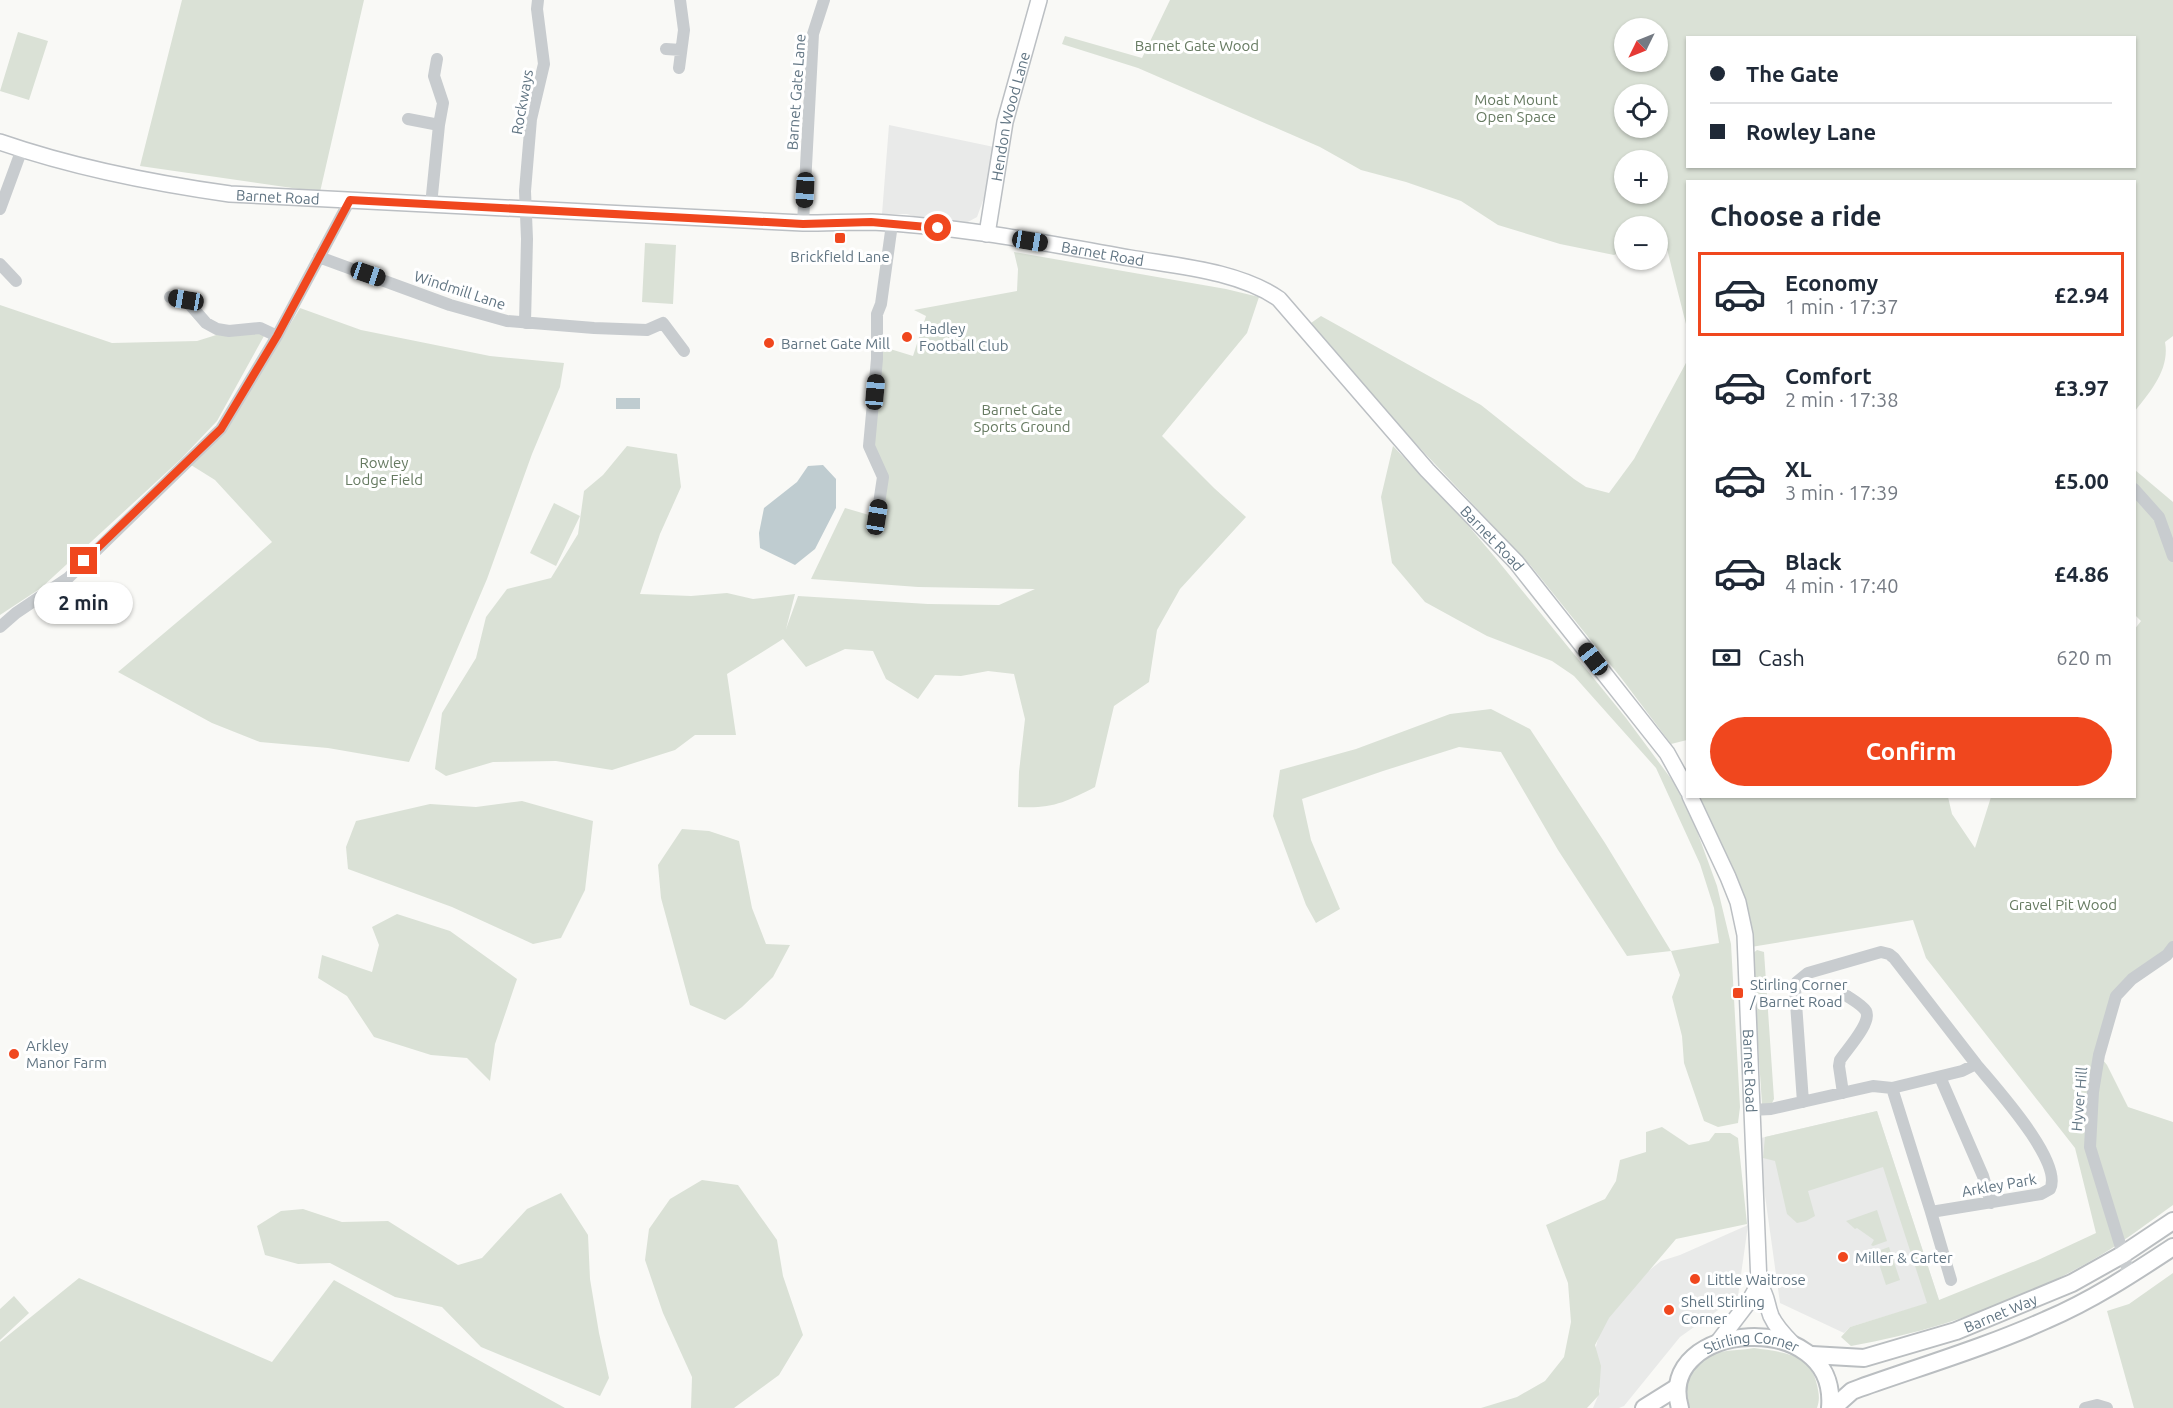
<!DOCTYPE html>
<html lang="en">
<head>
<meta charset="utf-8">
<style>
  :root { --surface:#fff; --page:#f2f2f3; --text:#1f2937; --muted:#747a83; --line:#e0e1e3; --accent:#f0471e }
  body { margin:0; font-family:Ubuntu,sans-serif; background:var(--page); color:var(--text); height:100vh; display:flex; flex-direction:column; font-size:22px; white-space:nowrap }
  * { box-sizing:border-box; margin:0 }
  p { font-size:20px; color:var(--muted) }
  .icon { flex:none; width:33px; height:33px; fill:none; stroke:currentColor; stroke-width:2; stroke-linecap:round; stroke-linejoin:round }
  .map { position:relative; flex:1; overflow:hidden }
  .drawer { position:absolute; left:1686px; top:180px; width:450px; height:618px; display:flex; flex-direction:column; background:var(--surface); border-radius:0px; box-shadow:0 2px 4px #0004 }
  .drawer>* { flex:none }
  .banner { position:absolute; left:1686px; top:36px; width:450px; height:132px; border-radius:0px; box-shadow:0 2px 4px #0004; display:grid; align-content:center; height:132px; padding:0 24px; background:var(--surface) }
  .needle { width:39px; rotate:227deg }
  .buttons { position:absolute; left:1614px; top:18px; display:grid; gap:12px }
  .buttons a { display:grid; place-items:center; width:54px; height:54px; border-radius:50%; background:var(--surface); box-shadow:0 2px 4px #0004; font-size:30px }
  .end { position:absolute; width:27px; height:27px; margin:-14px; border:8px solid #f0471e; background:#fff; box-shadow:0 0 0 3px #fff }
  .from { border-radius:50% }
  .bubble { position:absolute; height:42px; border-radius:21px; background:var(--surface); box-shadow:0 2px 4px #0004; font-size:20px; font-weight:700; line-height:42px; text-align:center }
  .car { position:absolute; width:18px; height:36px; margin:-18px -9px; border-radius:8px; box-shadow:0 0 4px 2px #0007; background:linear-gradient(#222 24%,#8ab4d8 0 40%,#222 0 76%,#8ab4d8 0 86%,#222 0) }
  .banner b { display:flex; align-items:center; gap:21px; height:57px; font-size:22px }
  .banner b+b { border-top:2px solid var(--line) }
  .banner i { width:15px; height:15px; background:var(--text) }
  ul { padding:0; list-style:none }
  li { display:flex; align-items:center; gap:18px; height:84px; margin:0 12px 9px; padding:0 12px; border:3px solid transparent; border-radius:0px }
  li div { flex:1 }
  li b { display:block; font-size:22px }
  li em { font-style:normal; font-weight:700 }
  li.selected { border-color:var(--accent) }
  li>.icon { width:54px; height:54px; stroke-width:1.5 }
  h2 { padding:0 24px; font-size:27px; line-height:72px }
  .pay { display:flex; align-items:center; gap:15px; height:66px; padding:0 24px; font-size:22px }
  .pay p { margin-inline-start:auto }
  .action { display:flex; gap:12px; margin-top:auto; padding:12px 24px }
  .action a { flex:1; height:69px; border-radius:36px; background:var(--accent); color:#fff; font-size:24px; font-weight:700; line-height:69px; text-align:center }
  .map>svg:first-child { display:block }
  .built { fill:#e9eae9 }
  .green { fill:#dae1d6; fill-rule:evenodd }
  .water { fill:#bfccd0 }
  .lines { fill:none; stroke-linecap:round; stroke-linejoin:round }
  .major-casing { stroke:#bbbfc3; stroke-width:18 }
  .highway-casing { stroke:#babec1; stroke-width:20 }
  .minor { stroke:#c8cccf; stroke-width:12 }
  .major { stroke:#fff; stroke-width:15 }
  .highway { stroke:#fff; stroke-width:16 }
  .route { stroke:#f0471e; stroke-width:8 }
  .poi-dot { fill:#f0471e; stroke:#fff; stroke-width:2 }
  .labels { text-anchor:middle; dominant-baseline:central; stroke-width:6; stroke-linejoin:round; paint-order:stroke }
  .park-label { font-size:15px; fill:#667a61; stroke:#fff }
  .street-label { font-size:15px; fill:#617583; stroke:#fff }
  .poi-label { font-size:15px; fill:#617583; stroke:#fff; text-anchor:start }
</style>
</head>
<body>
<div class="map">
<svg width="2173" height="1408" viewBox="0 0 2173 1408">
  <rect width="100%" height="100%" fill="#f9f9f6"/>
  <!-- built -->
  <path class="built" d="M 889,125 L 994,147 L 985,195 L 977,217 L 966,223 L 931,221 L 907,214 L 882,214 Z
    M 1877,1111 L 1939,1300 L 1850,1327 L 1844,1333 L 1780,1303 L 1761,1167 L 1761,1138 Z
    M 1748,1225 L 1738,1296 L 1680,1337 L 1624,1406 L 1619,1408 L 1593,1408 L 1600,1391 L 1593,1358 L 1601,1327 L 1623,1291 L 1661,1261 L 1680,1255 Z"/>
  <!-- green -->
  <path class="green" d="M 182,0 L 364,0 L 320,192 L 140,166 Z
    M 1170,0 L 2173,0 L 2173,336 L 2165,342 C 2170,369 2151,391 2135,411 L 2134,182 L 1688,182 L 1687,328 L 1667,249 L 1665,234 L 1658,237 L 1658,226 L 1624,226 L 1624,251 L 1614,255 L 1560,244 L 1498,225 L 1461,201 L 1406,182 L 1361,170 L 1320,147 L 1138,68 L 1062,44 L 1065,36 L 1142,58 ZM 1624,28 L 1658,28 L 1658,62 L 1624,62 ZM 1688,38 L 2134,38 L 2134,166 L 1688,166 ZM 1624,94 L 1658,94 L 1658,128 L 1624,128 ZM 1624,160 L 1658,160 L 1658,194 L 1624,194 Z
    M 18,32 L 48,41 L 29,100 L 0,91 Z
    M 645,243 L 676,245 L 673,304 L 642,302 Z
    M 1014,252 L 1226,289 L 1259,297 L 1247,333 L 1162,436 L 1214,488 L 1246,517 L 1180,589 L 1157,630 L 1149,682 L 1114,706 L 1095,787 C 1066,802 1052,809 1018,807 L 1019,772 L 1025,719 L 1014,674 L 988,671 L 961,676 L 935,675 L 918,699 L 886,679 L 873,651 L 845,649 L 806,667 L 783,639 L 727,674 L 736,735 L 695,735 L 675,750 L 612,770 L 556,761 L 493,762 L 446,776 L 435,769 L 442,713 L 476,658 L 486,617 L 507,589 L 551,578 L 578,534 L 584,491 L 603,475 L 627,446 L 677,454 L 681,487 L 660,534 L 640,594 L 691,596 L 727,593 L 753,599 L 795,594 L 786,629 L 798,596 L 928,604 L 999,605 L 1035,589 L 918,587 L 811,579 L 845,508 L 876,517 L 883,477 L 869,446 L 877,345 L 913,356 L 926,316 L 914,310 L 1017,291 L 1018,269 Z
    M 0,305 L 112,343 L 197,341 L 229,331 L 259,331 L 264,336 L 217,421 L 181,459 L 41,588 L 0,615 Z
    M 300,308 L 361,330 L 490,356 L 564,363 L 560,387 L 532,454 L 487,579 L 409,762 L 328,748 L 260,742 L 212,723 L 118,672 L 272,542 L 215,480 L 191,465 L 228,427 Z
    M 1321,316 L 1481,405 L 1574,479 L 1586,487 L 1609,493 L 1634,459 L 1687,361 L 1687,740 L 1671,744 L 1622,679 L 1531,566 L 1401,428 L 1311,323 Z
    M 1393,446 L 1466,523 L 1494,556 L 1626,718 L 1675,784 L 1694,823 L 1717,886 L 1731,944 L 1740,1107 L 1738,1123 L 1718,1127 L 1704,1121 L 1684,1063 L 1682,1036 L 1672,997 L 1680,975 L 1671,951 L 1627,956 L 1558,850 L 1501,752 L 1459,747 L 1383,771 L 1302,799 L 1311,840 L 1340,909 L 1316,923 L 1306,905 L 1273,816 L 1280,770 L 1356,749 L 1450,714 L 1491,709 L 1530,729 L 1605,843 L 1671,951 L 1719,943 L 1714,908 L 1700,864 L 1656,768 L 1574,676 L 1552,661 L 1487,636 L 1425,602 L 1392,563 L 1381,497 Z
    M 2135,470 L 2173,502 L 2173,947 L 2117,996 L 2099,1055 L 2107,1065 L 2128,1107 L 2173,1122 L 2173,1205 C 2149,1222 2126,1240 2101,1255 C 2025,1300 1938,1331 1851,1346 L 1841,1337 L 1850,1327 L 1927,1303 L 1883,1167 L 1808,1191 L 1815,1216 L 1806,1221 L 1797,1223 L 1787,1214 L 1775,1161 L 1763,1158 L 1765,1137 L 1877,1111 L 1939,1300 L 2038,1260 L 2096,1233 L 2075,1148 L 1926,958 L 1913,920 L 1751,947 L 1735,874 L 1698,797 L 1948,797 L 1952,814 L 1975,848 L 1991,797 L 2134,796 L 2134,630 L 2141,621 L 2134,614 Z
    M 554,503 L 580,516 L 556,566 L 530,553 Z
    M 522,801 L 593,821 L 585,890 L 561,938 L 533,944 L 452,907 L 348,869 L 346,847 L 356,821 L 430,804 L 476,807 Z
    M 682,829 L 709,831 L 739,841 L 752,908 L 766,944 L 790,945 L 773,977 L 742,1007 L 725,1020 L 690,1005 L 661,898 L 658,865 Z
    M 397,914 L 450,931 L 517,979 L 495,1044 L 490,1081 L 467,1058 L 431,1055 L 374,1037 L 347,996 L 318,978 L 322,955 L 372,972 L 379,945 L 372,927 Z
    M 1757,950 L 1764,952 L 1774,1099 L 1771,1105 L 1762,1104 L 1752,954 Z
    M 1662,1127 L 1689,1145 L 1709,1141 L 1715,1133 L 1730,1133 L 1738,1138 L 1747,1224 L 1676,1239 L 1609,1318 L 1595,1345 L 1601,1366 L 1599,1395 L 1587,1408 L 1481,1408 L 1517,1397 L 1545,1381 L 1564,1357 L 1571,1322 L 1568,1283 L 1546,1225 L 1605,1199 L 1616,1181 L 1620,1160 L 1646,1152 L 1646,1132 Z
    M 702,1180 L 738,1185 L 777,1240 L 783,1276 L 803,1335 L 779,1375 L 734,1408 L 691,1408 L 692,1377 L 663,1313 L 645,1260 L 649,1229 L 670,1199 Z
    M 561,1193 L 588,1235 L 590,1279 L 599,1333 L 609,1378 L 600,1396 L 481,1347 L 442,1307 L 395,1297 L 330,1263 L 298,1264 L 265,1255 L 257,1226 L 281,1211 L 303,1209 L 342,1222 L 388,1221 L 458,1265 L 482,1258 L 527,1209 Z
    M 1877,1210 L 1887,1241 L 1873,1246 L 1871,1245 L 1874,1240 L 1857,1228 L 1855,1229 L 1846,1221 Z
    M 1889,1247 L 1900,1280 L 1886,1285 L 1875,1252 Z
    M 2173,1273 L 2173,1408 L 2134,1408 L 2107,1311 L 2129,1304 Z
    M 79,1278 L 272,1362 L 334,1280 L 565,1408 L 0,1408 L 0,1342 Z
    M 14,1296 L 29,1313 L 0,1340 L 0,1309 Z
    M 1754,1348 C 1781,1352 1811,1353 1817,1385 C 1819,1394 1820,1399 1817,1408 L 1690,1408 C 1681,1383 1693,1358 1720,1352 C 1731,1350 1743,1350 1754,1348 Z"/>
  <!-- water -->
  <path class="water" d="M 616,398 L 640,398 L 640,409 L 616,409 Z
    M 823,465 L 836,479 L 836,508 L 815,549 L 795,565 L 760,548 L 759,533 L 764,508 L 797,482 L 808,466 Z"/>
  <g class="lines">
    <defs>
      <g id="major">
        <path id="s1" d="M 0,142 C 75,168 152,183 230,194 L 803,223 C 826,223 849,222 872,222 C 958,226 1045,243 1130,258 C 1177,266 1239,271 1279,299 L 1427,470 L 1516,562 L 1667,753 L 1688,791"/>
        <path id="s2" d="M 987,234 L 1005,122 L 1039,0"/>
        <path id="s3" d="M 1690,796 L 1728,877 L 1738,902 L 1745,935 L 1759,1284 L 1750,1300 L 1718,1342"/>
        <path d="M 1759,1284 C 1768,1297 1766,1303 1771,1316 C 1776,1327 1784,1335 1792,1343"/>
      </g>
      <g id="highway">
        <path id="s4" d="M 1812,1355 L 1864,1358 L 1956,1331 L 2072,1283 L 2122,1255 L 2173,1221"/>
        <path d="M 1644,1408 L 1676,1388"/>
        <path id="s5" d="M 1680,1408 C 1654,1321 1839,1306 1830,1408"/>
        <path d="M 1833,1408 L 1852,1391 L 1860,1388 C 1922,1366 1986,1347 2046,1320 C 2091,1301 2132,1274 2173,1247"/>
      </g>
    </defs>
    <!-- major casing -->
    <use href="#major" class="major-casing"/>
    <!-- highway casing -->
    <use href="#highway" class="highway-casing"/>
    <!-- minor -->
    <path class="minor" d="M 666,49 L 681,50
      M 437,59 L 434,76 L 443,103 L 439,125
      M 679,68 L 684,30 L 680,0
      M 408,119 L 439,125 L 431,205
      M 0,209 L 22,149
      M 803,223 L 813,34 L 824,0
      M 319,257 L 450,305 L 507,321 L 594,328 L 647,330 L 663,323 L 684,351
      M 0,264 L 16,281
      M 170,297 L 186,300 L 206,323 L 217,329 L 229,331 L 260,328 L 277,336
      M 525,323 L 527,239 L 525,191 L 531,119 L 544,64 L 537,9 L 538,0
      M 2134,489 L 2159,517 L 2173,556
      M 877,517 L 883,477 L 869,446 L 877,359 L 877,314 L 881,304 L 892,224
      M 0,627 L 16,613 L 68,578 L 221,429 L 277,336 L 350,200
      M 1940,1077 L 1983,1176 L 1991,1203
      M 1843,1093 L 1839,1066 L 1840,1060 C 1847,1049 1872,1023 1866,1011 C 1862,1005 1853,1000 1847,996
      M 1803,1102 L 1795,989 L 1797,982 L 1808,973 L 1881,952 L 1889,954 L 1894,958 L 1976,1064
      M 1751,1110 L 1771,1109 L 1873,1086 L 1892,1088 L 1962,1071 L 1976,1064 C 1994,1086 2064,1162 2050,1189 L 2041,1194 L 1931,1212 L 1892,1088
      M 1931,1212 L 1951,1280
      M 2126,1277 L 2127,1267 L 2090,1147 L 2093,1092 L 2099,1055 L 2116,996 L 2132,979 L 2167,955 L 2173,947
      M 2085,1408 L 2097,1405 L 2107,1408"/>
    <!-- major -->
    <use href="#major" class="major"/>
    <!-- highway -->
    <use href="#highway" class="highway"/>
  </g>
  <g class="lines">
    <!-- route -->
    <path class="route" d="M 84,561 L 221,429 L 277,336 L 350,200 L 803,224 L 871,222 L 938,228"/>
  </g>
  <!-- markers -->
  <g class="poi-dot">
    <rect x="834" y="232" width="12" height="12" rx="3"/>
    <circle cx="907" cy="337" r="6"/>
    <circle cx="769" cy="343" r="6"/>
    <rect x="1732" y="987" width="12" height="12" rx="3"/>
    <circle cx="14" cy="1054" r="6"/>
    <circle cx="1843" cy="1257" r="6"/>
    <circle cx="1695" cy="1279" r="6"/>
    <circle cx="1669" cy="1310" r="6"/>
  </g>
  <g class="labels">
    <!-- park labels -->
    <g class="park-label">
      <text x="1197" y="45">Barnet Gate Wood</text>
      <text x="1516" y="99">Moat Mount<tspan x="1516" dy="17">Open Space</tspan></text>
      <text x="1022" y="409">Barnet Gate<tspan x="1022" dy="17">Sports Ground</tspan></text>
      <text x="384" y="462">Rowley<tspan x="384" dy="17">Lodge Field</tspan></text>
      <text x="2063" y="904">Gravel Pit Wood</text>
    </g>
    <!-- street labels -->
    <g class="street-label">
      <text transform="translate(796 92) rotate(-86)">Barnet Gate Lane</text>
      <text transform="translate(522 102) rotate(-80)">Rockways</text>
      <text stroke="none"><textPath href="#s2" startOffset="120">Hendon Wood Lane</textPath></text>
      <text stroke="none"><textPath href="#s1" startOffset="284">Barnet Road</textPath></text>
      <text stroke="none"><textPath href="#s1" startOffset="1112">Barnet Road</textPath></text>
      <text transform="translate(460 290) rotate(18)">Windmill Lane</text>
      <text stroke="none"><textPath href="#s1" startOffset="1616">Barnet Road</textPath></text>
      <text stroke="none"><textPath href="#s3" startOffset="286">Barnet Road</textPath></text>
      <text transform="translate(2079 1099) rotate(-85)">Hyver Hill</text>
      <text transform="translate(1999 1185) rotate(-10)">Arkley Park</text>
      <text stroke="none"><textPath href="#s4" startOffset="196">Barnet Way</textPath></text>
      <text stroke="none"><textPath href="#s5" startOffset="118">Stirling Corner</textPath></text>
    </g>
    <!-- poi labels -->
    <g class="poi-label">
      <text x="840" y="256" text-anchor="middle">Brickfield Lane</text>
      <text x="919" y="328">Hadley<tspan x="919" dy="17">Football Club</tspan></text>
      <text x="781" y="343">Barnet Gate Mill</text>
      <text x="1750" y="984">Stirling Corner<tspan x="1750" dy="17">/ Barnet Road</tspan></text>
      <text x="26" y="1045">Arkley<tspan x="26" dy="17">Manor Farm</tspan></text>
      <text x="1855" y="1257">Miller &amp; Carter</text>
      <text x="1707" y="1279">Little Waitrose</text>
      <text x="1681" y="1301">Shell Stirling<tspan x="1681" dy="17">Corner</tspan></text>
    </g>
  </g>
</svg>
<div class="buttons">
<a><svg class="needle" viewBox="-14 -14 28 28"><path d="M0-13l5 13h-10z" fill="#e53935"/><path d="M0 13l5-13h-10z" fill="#747a83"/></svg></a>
<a><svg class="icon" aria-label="locate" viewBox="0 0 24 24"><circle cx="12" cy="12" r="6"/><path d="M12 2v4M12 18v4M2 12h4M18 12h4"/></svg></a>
<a>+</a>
<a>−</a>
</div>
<i class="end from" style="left:938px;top:228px"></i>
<i class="end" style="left:84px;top:561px"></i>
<div class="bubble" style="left:34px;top:582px;width:99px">2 min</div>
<i class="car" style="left:805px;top:190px;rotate:183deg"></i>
<i class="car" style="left:1030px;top:241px;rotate:99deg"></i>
<i class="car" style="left:368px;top:274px;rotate:109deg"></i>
<i class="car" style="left:186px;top:300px;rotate:280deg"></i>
<i class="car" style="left:875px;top:392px;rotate:5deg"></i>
<i class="car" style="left:877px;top:517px;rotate:9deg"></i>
<i class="car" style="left:1593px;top:659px;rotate:322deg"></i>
<div class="banner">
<b><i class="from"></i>The Gate</b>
<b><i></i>Rowley Lane</b>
</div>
<section class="drawer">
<h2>Choose a ride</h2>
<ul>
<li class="selected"><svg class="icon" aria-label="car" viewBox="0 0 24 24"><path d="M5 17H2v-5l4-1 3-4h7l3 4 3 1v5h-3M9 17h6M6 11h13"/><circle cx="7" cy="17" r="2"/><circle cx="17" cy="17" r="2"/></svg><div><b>Economy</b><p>1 min · 17:37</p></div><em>£2.94</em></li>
<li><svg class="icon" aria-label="car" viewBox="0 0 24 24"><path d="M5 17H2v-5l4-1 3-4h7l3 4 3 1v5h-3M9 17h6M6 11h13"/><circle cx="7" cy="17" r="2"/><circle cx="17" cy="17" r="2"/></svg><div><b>Comfort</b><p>2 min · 17:38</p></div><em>£3.97</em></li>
<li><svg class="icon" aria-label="car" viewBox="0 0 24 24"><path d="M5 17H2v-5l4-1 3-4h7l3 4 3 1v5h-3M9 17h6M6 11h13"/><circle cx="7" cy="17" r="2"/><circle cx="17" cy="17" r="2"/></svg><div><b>XL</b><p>3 min · 17:39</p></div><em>£5.00</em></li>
<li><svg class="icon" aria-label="car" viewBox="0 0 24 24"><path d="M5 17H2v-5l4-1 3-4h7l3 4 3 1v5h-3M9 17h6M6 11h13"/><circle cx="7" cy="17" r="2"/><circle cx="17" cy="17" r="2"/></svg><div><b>Black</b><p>4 min · 17:40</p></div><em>£4.86</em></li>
</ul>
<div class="pay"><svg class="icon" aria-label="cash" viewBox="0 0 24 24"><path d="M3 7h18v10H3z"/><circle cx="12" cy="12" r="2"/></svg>Cash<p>620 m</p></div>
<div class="action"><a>Confirm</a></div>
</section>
</div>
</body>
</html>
